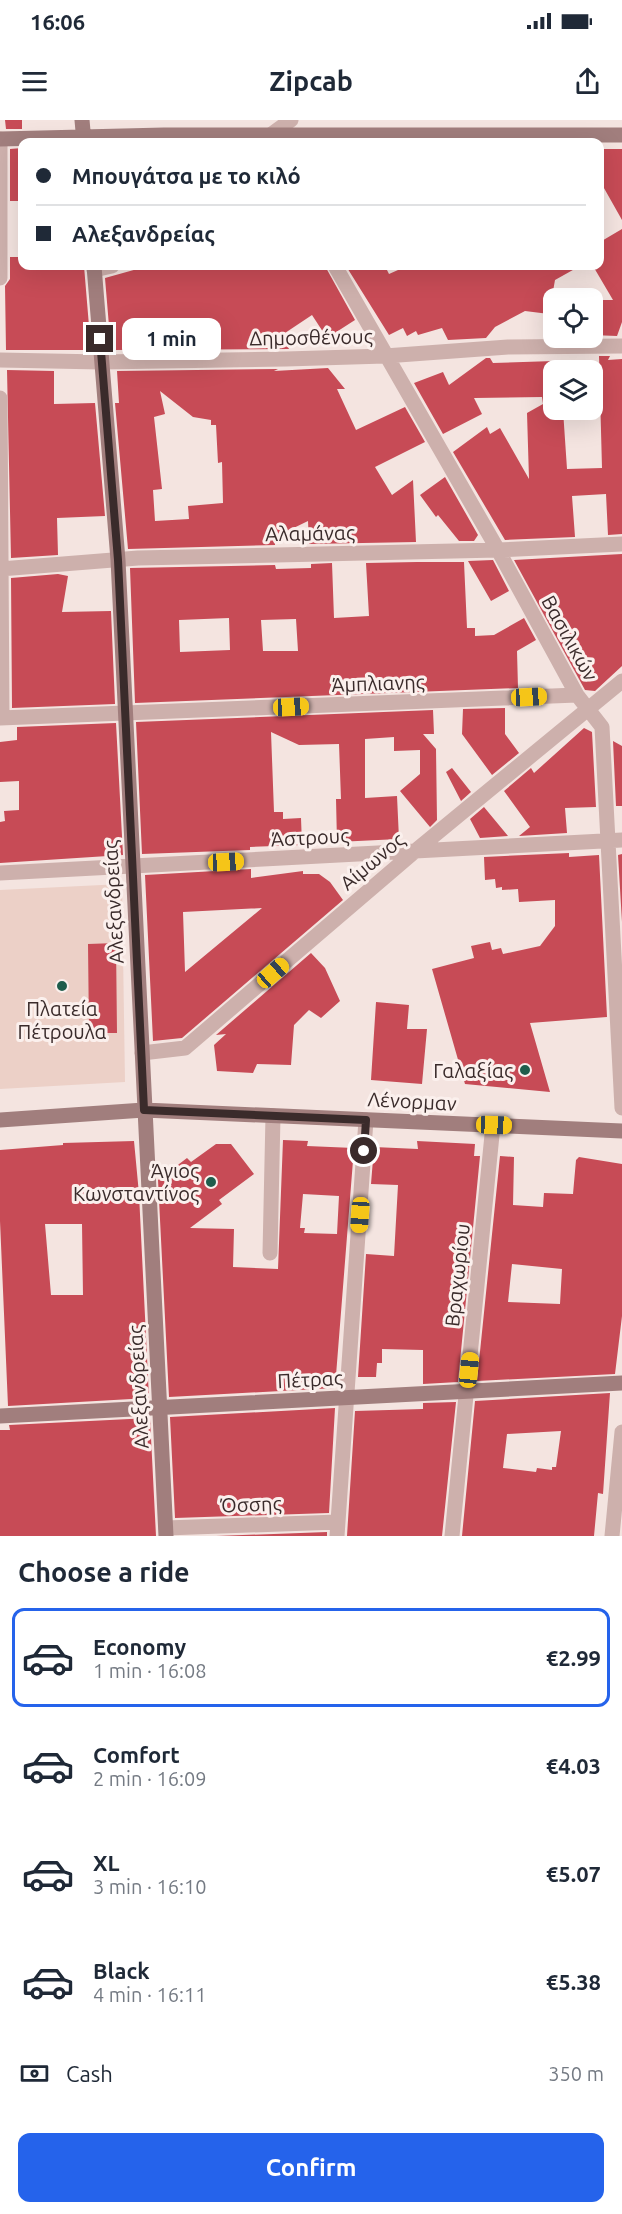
<!DOCTYPE html>
<html lang="en">
<head>
<meta charset="utf-8">
<style>
  :root { --surface:#fff; --page:#f6f6f7; --text:#1f2937; --muted:#747a83; --line:#e0e1e3; --accent:#2563eb }
  body { margin:0; font-family:Ubuntu,sans-serif; background:var(--page); color:var(--text); height:100vh; display:flex; flex-direction:column; font-size:22px; white-space:nowrap }
  * { box-sizing:border-box; margin:0 }
  p { font-size:20px; color:var(--muted) }
  .icon { flex:none; width:33px; height:33px; fill:none; stroke:currentColor; stroke-width:2; stroke-linecap:round; stroke-linejoin:round }
  .map { position:relative; height:1416px; overflow:hidden }
  .details { display:flex; flex-direction:column; background:var(--surface); flex:1 }
  .details>* { flex:none }
  .guide { position:absolute; left:18px; top:18px; width:586px; height:132px; border-radius:12px; box-shadow:0 6px 24px #0002; display:grid; align-content:center; height:132px; padding:0 18px; background:var(--surface) }
  .fabs { position:absolute; left:543px; top:168px; display:grid; gap:12px }
  .fabs a { display:grid; place-items:center; width:60px; height:60px; border-radius:12px; background:var(--surface); box-shadow:0 6px 24px #0002; font-size:30px }
  .end { position:absolute; width:27px; height:27px; margin:-14px; border:8px solid #3a2b2b; background:#fff; box-shadow:0 0 0 3px #fff }
  .from { border-radius:50% }
  .bubble { position:absolute; height:42px; border-radius:12px; background:var(--surface); box-shadow:0 6px 24px #0002; font-size:20px; font-weight:700; line-height:42px; text-align:center }
  .car { position:absolute; width:18px; height:36px; margin:-18px -9px; border-radius:8px; box-shadow:0 0 4px 2px #0007; background:linear-gradient(#f5c518 24%,#345 0 40%,#f5c518 0 76%,#345 0 86%,#f5c518 0) }
  .guide b { display:flex; align-items:center; gap:21px; height:57px; font-size:22px }
  .guide b+b { border-top:2px solid var(--line) }
  .guide i { width:15px; height:15px; background:var(--text) }
  ul { padding:0; list-style:none }
  li { display:flex; align-items:center; gap:18px; height:99px; margin:0 12px 9px; padding:0 6px; border:3px solid transparent; border-radius:12px }
  li div { flex:1 }
  li b { display:block; font-size:22px }
  li em { font-style:normal; font-weight:700 }
  li.selected { border-color:var(--accent) }
  li>.icon { width:54px; height:54px; stroke-width:1.5 }
  h2 { padding:0 18px; font-size:27px; line-height:72px }
  .pay { display:flex; align-items:center; gap:15px; height:66px; padding:0 18px; font-size:22px }
  .pay p { margin-inline-start:auto }
  .cta { display:flex; gap:12px; margin-top:auto; padding:12px 18px }
  .cta a { flex:1; height:69px; border-radius:12px; background:var(--accent); color:#fff; font-size:24px; font-weight:700; line-height:69px; text-align:center }
  .status { display:flex; justify-content:space-between; align-items:center; height:42px; padding:0 30px; background:var(--surface); direction:ltr }
  .status svg { height:16px; fill:currentColor }
  header { display:flex; justify-content:space-between; align-items:center; height:78px; padding:0 18px; background:var(--surface); font-size:27px; font-weight:700 }
  .map>svg:first-child { display:block }
  .plaza { fill:#ecd0c7 }
  .building { fill:#c74b56; fill-rule:evenodd }
  .lines { fill:none; stroke-linecap:round; stroke-linejoin:round }
  .street { stroke:#cdb0ac; stroke-width:15 }
  .secondary { stroke:#a17e7d; stroke-width:15 }
  .route { stroke:#3a2b2b; stroke-width:8 }
  .poi-dot { fill:#1f5d4c; stroke:#fbf0ed; stroke-width:2 }
  .labels { text-anchor:middle; dominant-baseline:central; stroke-width:6; stroke-linejoin:round; paint-order:stroke }
  .street-label { font-size:20px; fill:#3a2b2b; stroke:#fbf0ed }
  .poi-label { font-size:20px; fill:#3a2b2b; stroke:#fbf0ed; text-anchor:end }
</style>
</head>
<body>
<div class="status"><b>16:06</b><svg viewBox="0 0 49 12"><path d="M0 12V9h3v3zM5 12V6h3v6zM10 12V3h3v9zM15 12V0h3v12zM26 1h20v11H26zM47 4h2v5h-2z"/></svg></div>
<header><svg class="icon" aria-label="menu" viewBox="0 0 24 24"><path d="M4 6h16M4 12h16M4 18h16"/></svg>Zipcab<svg class="icon" aria-label="share" viewBox="0 0 24 24"><path d="M12 15V3M7 8l5-5 5 5M5 13v7h14v-7"/></svg></header>
<div class="map">
<svg width="622" height="1416" viewBox="0 0 622 1416">
  <rect width="100%" height="100%" fill="#f4e4e0"/>
  <!-- plaza -->
  <path class="plaza" d="M 122,764 L 125,962 L 0,969 L 0,770 Z"/>
  <!-- building -->
  <path class="building" d="M 5,0 L 22,0 L 22,9 L 6,9 Z
    M 22,28 L 22,81 L 10,81 L 10,29 Z
    M 600,29 L 622,29 L 622,100 L 600,61 Z
    M 622,109 L 622,202 L 617,216 L 592,215 L 592,183 L 598,182 L 598,180 L 613,180 L 593,146 L 600,146 L 600,122 Z
    M 10,137 L 22,137 L 22,146 L 84,146 L 91,230 L 6,230 L 5,166 L 10,159 Z
    M 148,146 L 325,146 L 355,200 L 327,218 L 312,195 L 282,215 L 289,229 L 111,230 L 105,158 Z
    M 346,146 L 385,146 L 389,154 L 407,146 L 580,146 L 555,160 L 549,194 L 525,191 L 495,207 L 486,218 L 448,220 L 442,208 L 418,215 L 416,211 L 407,216 L 403,208 L 389,215 Z
    M 599,236 L 610,236 L 608,240 L 622,239 L 622,414 L 608,415 L 606,374 L 572,376 L 575,417 L 505,420 L 453,332 L 487,307 L 490,314 L 500,308 L 529,359 L 527,293 L 543,284 L 542,277 L 474,278 L 482,294 L 443,314 L 414,263 L 443,252 L 449,265 L 486,238 L 490,238 L 493,243 L 554,241 L 554,290 L 563,290 L 567,349 L 602,348 Z
    M 328,248 L 345,269 L 337,269 L 356,310 L 405,287 L 425,322 L 375,347 L 392,375 L 413,360 L 416,422 L 309,424 L 308,401 L 275,417 L 275,425 L 128,429 L 115,283 L 119,283 L 117,251 L 278,249 L 274,251 ZM 160,271 L 193,297 L 211,300 L 211,305 L 216,305 L 218,343 L 222,342 L 223,383 L 188,386 L 189,399 L 155,401 L 153,370 L 162,369 L 154,297 L 165,294 Z
    M 7,250 L 54,251 L 54,284 L 95,283 L 105,396 L 57,398 L 58,435 L 11,438 Z
    M 445,357 L 478,415 L 474,421 L 459,421 L 438,395 L 436,397 L 420,375 Z
    M 622,434 L 622,546 L 595,571 L 585,570 L 514,440 Z
    M 493,440 L 509,471 L 491,481 L 468,441 Z
    M 417,442 L 464,442 L 467,508 L 475,508 L 475,516 L 494,515 L 524,498 L 536,520 L 517,531 L 518,568 L 135,583 L 130,448 L 275,445 L 276,449 L 311,448 L 311,444 L 332,443 L 334,498 L 369,496 L 366,443 ZM 229,498 L 230,530 L 180,532 L 179,500 ZM 296,499 L 298,531 L 263,531 L 261,500 Z
    M 58,454 L 68,456 L 62,492 L 111,491 L 115,584 L 12,588 L 11,458 Z
    M 505,588 L 505,614 L 519,633 L 492,655 L 462,614 L 463,589 Z
    M 433,590 L 434,614 L 423,614 L 436,629 L 437,700 L 430,707 L 400,671 L 420,654 L 420,630 L 394,631 L 394,617 L 365,619 L 365,678 L 397,676 L 399,719 L 337,722 L 336,679 L 341,679 L 339,624 L 299,625 L 271,612 L 274,692 L 283,692 L 283,699 L 301,698 L 302,725 L 250,727 L 250,730 L 142,734 L 136,602 Z
    M 116,603 L 123,735 L 0,743 L 0,702 L 5,701 L 4,691 L 19,690 L 19,661 L 0,662 L 0,622 L 17,620 L 17,607 Z
    M 584,608 L 592,612 L 596,687 L 565,688 L 567,713 L 519,716 L 530,707 L 504,671 L 531,648 L 534,653 Z
    M 613,621 L 622,626 L 622,686 L 616,686 Z
    M 452,648 L 471,672 L 461,681 L 446,652 Z
    M 484,687 L 508,716 L 480,718 L 470,699 Z
    M 569,733 L 569,737 L 599,735 L 607,897 L 530,903 L 550,972 L 465,964 L 432,849 L 474,838 L 471,826 L 490,822 L 492,830 L 501,828 L 503,834 L 540,826 L 555,806 L 555,780 L 519,782 L 518,769 L 502,770 L 502,767 L 496,768 L 495,759 L 485,760 L 484,737 Z
    M 622,734 L 622,802 L 618,735 Z
    M 251,749 L 251,758 L 303,751 L 303,754 L 319,754 L 330,762 L 343,780 L 182,918 L 153,921 L 145,755 ZM 262,788 L 185,852 L 183,792 Z
    M 116,823 L 117,913 L 89,913 L 88,824 Z
    M 311,833 L 325,848 L 340,881 L 321,898 L 309,890 L 294,905 L 291,945 L 257,944 L 253,953 L 217,951 L 214,925 L 226,914 L 216,915 Z
    M 376,882 L 409,885 L 407,909 L 427,909 L 422,964 L 371,960 Z
    M 283,1020 L 308,1021 L 307,1026 L 354,1028 L 335,1268 L 169,1277 L 158,1060 L 187,1038 L 191,1042 L 216,1024 L 231,1024 L 254,1054 L 219,1080 L 222,1084 L 190,1108 L 234,1109 L 233,1147 L 278,1149 ZM 303,1074 L 339,1076 L 337,1114 L 304,1113 L 305,1108 L 300,1108 Z
    M 134,1021 L 139,1074 L 149,1278 L 8,1286 L 0,1101 L 0,1030 L 63,1025 L 63,1023 ZM 45,1104 L 82,1104 L 83,1175 L 51,1175 Z
    M 417,1021 L 475,1024 L 474,1036 L 480,1036 L 458,1262 L 423,1264 L 423,1230 L 382,1229 L 382,1243 L 377,1243 L 376,1257 L 358,1257 L 366,1134 L 394,1136 L 398,1065 L 371,1064 L 374,1027 L 418,1029 Z
    M 500,1036 L 514,1037 L 513,1085 L 543,1087 L 544,1073 L 573,1074 L 576,1040 L 579,1037 L 622,1044 L 622,1196 L 615,1254 L 477,1261 ZM 512,1144 L 562,1149 L 560,1184 L 508,1182 Z
    M 610,1273 L 603,1374 L 598,1373 L 594,1416 L 462,1416 L 475,1281 ZM 561,1311 L 556,1347 L 552,1347 L 552,1350 L 537,1348 L 536,1352 L 503,1348 L 507,1314 Z
    M 456,1282 L 442,1416 L 347,1416 L 355,1291 L 423,1289 L 423,1283 Z
    M 335,1288 L 329,1393 L 175,1398 L 170,1297 Z
    M 150,1298 L 156,1416 L 0,1416 L 0,1310 L 10,1310 L 9,1305 Z
    M 327,1412 L 327,1416 L 216,1416 Z"/>
  <g class="lines">
    <!-- street -->
    <path class="street" d="M 269,16 L 291,0
      M 335,146 L 498,430 L 577,575 L 602,607 L 622,988
      M 94,150 L 112,146
      M 0,158 L 0,19
      M 0,240 L 101,242 L 286,239 L 385,236 L 508,227 L 622,226
      M 0,278 L 2,598
      M 0,449 L 138,438 L 498,430 L 622,424
      M 0,598 L 577,575
      M 0,753 L 622,720
      M 142,933 L 185,928 L 414,732 L 622,561
      M 270,1133 L 273,996
      M 166,1408 L 338,1402
      M 337,1416 L 366,1000
      M 452,1416 L 493,1005
      M 612,1416 L 622,1312"/>
    <!-- secondary -->
    <path class="secondary" d="M 82,0 L 84,22
      M 0,19 L 164,15 L 622,15
      M 94,146 L 118,440 L 166,1416
      M 0,1000 L 144,990 L 622,1011
      M 0,1296 L 622,1263"/>
  </g>
  <g class="lines">
    <!-- route -->
    <path class="route" d="M 100,219 L 118,440 L 144,990 L 366,1000 L 364,1031"/>
  </g>
  <!-- markers -->
  <g class="poi-dot">
    <circle cx="62" cy="866" r="6"/>
    <circle cx="525" cy="950" r="6"/>
    <circle cx="211" cy="1062" r="6"/>
  </g>
  <g class="labels">
    <!-- street labels -->
    <g class="street-label">
      <text transform="translate(311 217) rotate(-1)">Δημοσθένους</text>
      <text transform="translate(310 413) rotate(-1)">Αλαμάνας</text>
      <text transform="translate(570 518) rotate(61)">Βασιλικών</text>
      <text transform="translate(378 563) rotate(-2)">Άμπλιανης</text>
      <text transform="translate(310 717) rotate(-3)">Άστρους</text>
      <text transform="translate(372 741) rotate(-40)">Αίμωνος</text>
      <text transform="translate(113 782) rotate(-93)">Αλεξανδρείας</text>
      <text transform="translate(412 981) rotate(3)">Λένορμαν</text>
      <text transform="translate(457 1155) rotate(-84)">Βραχωρίου</text>
      <text transform="translate(310 1259) rotate(-3)">Πέτρας</text>
      <text transform="translate(138 1267) rotate(-93)">Αλεξανδρείας</text>
      <text transform="translate(251 1384) rotate(-2)">Όσσης</text>
    </g>
    <!-- poi labels -->
    <g class="poi-label">
      <text x="62" y="888" text-anchor="middle">Πλατεία<tspan x="62" dy="23">Πέτρουλα</tspan></text>
      <text x="513" y="950">Γαλαξίας</text>
      <text x="199" y="1050">Άγιος<tspan x="199" dy="23">Κωνσταντίνος</tspan></text>
    </g>
  </g>
</svg>
<div class="fabs">
<a><svg class="icon" aria-label="locate" viewBox="0 0 24 24"><circle cx="12" cy="12" r="6"/><path d="M12 2v4M12 18v4M2 12h4M18 12h4"/></svg></a>
<a><svg class="icon" aria-label="layers" viewBox="0 0 24 24"><path d="M12 4l9 5-9 5-9-5zM3 14l9 5 9-5"/></svg></a>
</div>
<i class="end from" style="left:364px;top:1031px"></i>
<i class="end" style="left:100px;top:219px"></i>
<div class="bubble" style="left:122px;top:198px;width:99px">1 min</div>
<i class="car" style="left:529px;top:577px;rotate:87deg"></i>
<i class="car" style="left:291px;top:587px;rotate:87deg"></i>
<i class="car" style="left:226px;top:742px;rotate:87deg"></i>
<i class="car" style="left:273px;top:853px;rotate:49deg"></i>
<i class="car" style="left:494px;top:1005px;rotate:92deg"></i>
<i class="car" style="left:360px;top:1095px;rotate:184deg"></i>
<i class="car" style="left:469px;top:1250px;rotate:6deg"></i>
<div class="guide">
<b><i class="from"></i>Μπουγάτσα με το κιλό</b>
<b><i></i>Αλεξανδρείας</b>
</div>
</div>
<section class="details">
<h2>Choose a ride</h2>
<ul>
<li class="selected"><svg class="icon" aria-label="car" viewBox="0 0 24 24"><path d="M5 17H2v-5l4-1 3-4h7l3 4 3 1v5h-3M9 17h6M6 11h13"/><circle cx="7" cy="17" r="2"/><circle cx="17" cy="17" r="2"/></svg><div><b>Economy</b><p>1 min · 16:08</p></div><em>€2.99</em></li>
<li><svg class="icon" aria-label="car" viewBox="0 0 24 24"><path d="M5 17H2v-5l4-1 3-4h7l3 4 3 1v5h-3M9 17h6M6 11h13"/><circle cx="7" cy="17" r="2"/><circle cx="17" cy="17" r="2"/></svg><div><b>Comfort</b><p>2 min · 16:09</p></div><em>€4.03</em></li>
<li><svg class="icon" aria-label="car" viewBox="0 0 24 24"><path d="M5 17H2v-5l4-1 3-4h7l3 4 3 1v5h-3M9 17h6M6 11h13"/><circle cx="7" cy="17" r="2"/><circle cx="17" cy="17" r="2"/></svg><div><b>XL</b><p>3 min · 16:10</p></div><em>€5.07</em></li>
<li><svg class="icon" aria-label="car" viewBox="0 0 24 24"><path d="M5 17H2v-5l4-1 3-4h7l3 4 3 1v5h-3M9 17h6M6 11h13"/><circle cx="7" cy="17" r="2"/><circle cx="17" cy="17" r="2"/></svg><div><b>Black</b><p>4 min · 16:11</p></div><em>€5.38</em></li>
</ul>
<div class="pay"><svg class="icon" aria-label="cash" viewBox="0 0 24 24"><path d="M3 7h18v10H3z"/><circle cx="12" cy="12" r="2"/></svg>Cash<p>350 m</p></div>
<div class="cta"><a>Confirm</a></div>
</section>
</body>
</html>
